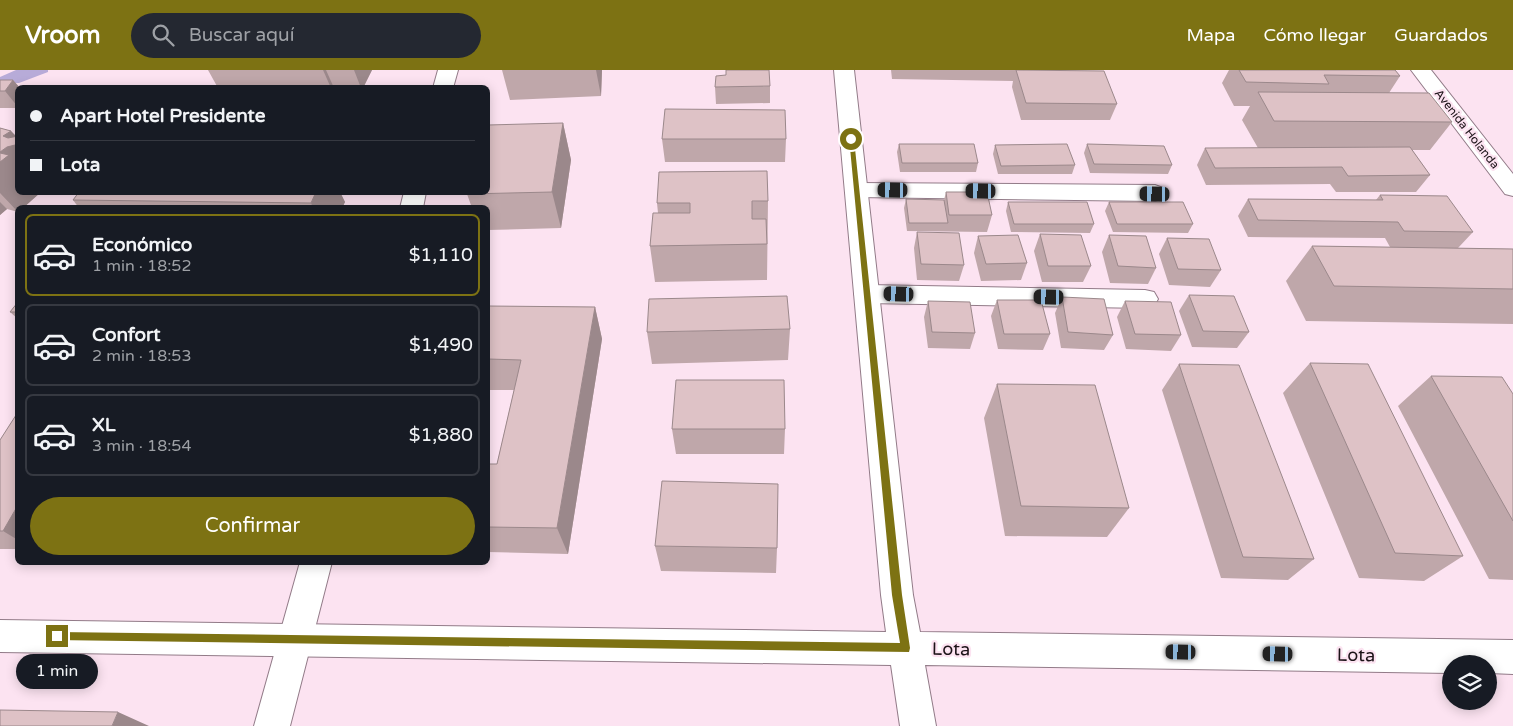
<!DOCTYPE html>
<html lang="es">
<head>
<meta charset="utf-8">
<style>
  :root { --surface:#171b24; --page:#242831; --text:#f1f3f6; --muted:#9ea1a6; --line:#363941; --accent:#7d7213 }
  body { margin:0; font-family:"Varela Round",sans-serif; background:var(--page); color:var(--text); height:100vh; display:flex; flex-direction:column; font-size:19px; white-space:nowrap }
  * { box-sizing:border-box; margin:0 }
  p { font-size:16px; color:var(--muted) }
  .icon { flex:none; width:28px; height:28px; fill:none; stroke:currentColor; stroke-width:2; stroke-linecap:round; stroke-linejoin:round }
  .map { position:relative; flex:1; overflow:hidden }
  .panel { position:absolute; left:15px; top:135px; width:475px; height:360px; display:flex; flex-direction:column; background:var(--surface); border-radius:8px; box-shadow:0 2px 12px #0003 }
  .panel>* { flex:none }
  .guide { position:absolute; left:15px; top:15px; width:475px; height:110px; border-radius:8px; box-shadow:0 2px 12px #0003; display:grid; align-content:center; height:110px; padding:0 15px; background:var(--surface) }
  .buttons { position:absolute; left:1442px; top:585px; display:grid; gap:10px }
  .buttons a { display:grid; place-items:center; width:55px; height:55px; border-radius:50%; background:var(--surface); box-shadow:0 2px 12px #0003; font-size:25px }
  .end { position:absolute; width:22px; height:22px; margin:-11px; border:6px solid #7d7213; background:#fff; box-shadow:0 0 0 2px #fff }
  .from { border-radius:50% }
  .bubble { position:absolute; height:35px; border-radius:18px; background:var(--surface); box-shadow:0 2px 12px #0003; font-size:16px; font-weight:600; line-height:35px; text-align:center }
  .car { position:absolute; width:15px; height:30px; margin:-15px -8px; border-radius:6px; box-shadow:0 0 4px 1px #0007; background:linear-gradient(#222 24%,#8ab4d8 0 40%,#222 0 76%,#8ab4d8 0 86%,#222 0) }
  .guide b { display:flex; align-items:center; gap:18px; height:48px; font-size:19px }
  .guide b+b { border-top:1px solid var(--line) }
  .guide i { width:12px; height:12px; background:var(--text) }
  ul { padding:9px 0 0; list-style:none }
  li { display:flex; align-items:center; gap:15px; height:82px; margin:0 10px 8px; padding:0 5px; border:2px solid var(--line); border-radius:8px }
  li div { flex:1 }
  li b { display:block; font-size:19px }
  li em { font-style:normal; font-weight:600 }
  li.active { border-color:var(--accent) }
  li>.icon { width:45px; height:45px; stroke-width:1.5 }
  .action { display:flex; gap:10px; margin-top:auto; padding:10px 15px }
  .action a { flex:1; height:58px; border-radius:30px; background:var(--accent); color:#fff; font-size:20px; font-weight:600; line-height:58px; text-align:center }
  header { display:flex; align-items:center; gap:30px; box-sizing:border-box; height:70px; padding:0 25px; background:var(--accent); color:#fff }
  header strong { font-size:24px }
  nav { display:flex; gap:28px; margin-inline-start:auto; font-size:18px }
  .search { width:350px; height:45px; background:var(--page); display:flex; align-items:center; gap:12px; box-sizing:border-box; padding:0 18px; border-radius:28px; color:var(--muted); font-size:19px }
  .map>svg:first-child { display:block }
  .water { fill:#b7abd8 }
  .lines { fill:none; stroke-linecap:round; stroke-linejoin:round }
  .street-casing { stroke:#927b88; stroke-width:2 }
  .secondary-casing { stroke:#927b88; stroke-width:2 }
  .street { fill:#fff; fill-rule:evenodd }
  .secondary { fill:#fff; fill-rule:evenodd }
  .wall { fill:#bfa7aa }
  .shaded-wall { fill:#9b888b }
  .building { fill:#dec2c6; stroke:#9b888b }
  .route { fill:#7d7213 }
  .labels { text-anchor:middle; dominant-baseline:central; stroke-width:4.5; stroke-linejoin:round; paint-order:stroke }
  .far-street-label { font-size:12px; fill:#1c1318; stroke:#fce3f1 }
  .near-street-label { font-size:18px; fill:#1c1318; stroke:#fce3f1 }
</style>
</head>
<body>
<header>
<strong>Vroom</strong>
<div class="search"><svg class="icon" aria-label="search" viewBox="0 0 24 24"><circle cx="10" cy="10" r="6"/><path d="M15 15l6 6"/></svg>Buscar aquí</div>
<nav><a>Mapa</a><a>Cómo llegar</a><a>Guardados</a></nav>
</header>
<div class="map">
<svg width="1513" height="656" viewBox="0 0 1513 656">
  <rect width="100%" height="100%" fill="#fce3f1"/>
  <!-- water -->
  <path class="water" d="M 16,0 L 48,0 L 48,2 L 19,13 L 0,13 L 0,7 Z"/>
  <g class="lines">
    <defs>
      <path id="street" d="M 438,0 L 458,0 L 453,18 L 433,18 Z
        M 856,113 L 1155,115 L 1163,118 L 1166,123 L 1163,128 L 1155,131 L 856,127 L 848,125 L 845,120 L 848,115 Z
        M 404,122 L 426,122 L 423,138 L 400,138 Z
        M 867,215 L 1145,220 L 1154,222 L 1158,229 L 1154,236 L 1145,238 L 867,233 L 858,231 L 854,224 L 858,217 Z
        M 300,492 L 332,492 L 290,656 L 254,656 Z"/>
      <path id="secondary" d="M 834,0 L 854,0 L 913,525 L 920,562 L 1513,570 L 1513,604 L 1489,603 L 1489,594 L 1451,594 L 1451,603 L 925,595 L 936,656 L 900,656 L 891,595 L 0,582 L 0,550 L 886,562 L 881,525 Z
        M 1411,0 L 1431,0 L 1513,104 L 1513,126 L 1505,124 Z"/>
    </defs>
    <!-- street casing -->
    <use href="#street" class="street-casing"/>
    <!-- secondary casing -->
    <use href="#secondary" class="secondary-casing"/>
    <!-- street -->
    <use href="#street" class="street"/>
    <!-- secondary -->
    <use href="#secondary" class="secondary"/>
  </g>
  <!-- wall -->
  <path class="wall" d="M 208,0 L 372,0 L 363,18 L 218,18 Z
    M 502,0 L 602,0 L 601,26 L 510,30 Z
    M 891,0 L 1023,0 L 1117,34 L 1110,50 L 1021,50 L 1012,17 L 1013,11 L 892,9 Z
    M 1229,0 L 1395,0 L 1400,6 L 1389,23 L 1452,52 L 1430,80 L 1412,80 L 1430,105 L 1416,122 L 1336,122 L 1330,114 L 1206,115 L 1197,95 L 1205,78 L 1258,78 L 1242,50 L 1250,36 L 1234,36 L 1222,13 Z
    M 0,10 L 13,10 L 20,18 L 18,18 L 18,38 L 0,38 Z
    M 770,16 L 770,33 L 716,34 L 715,17 Z
    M 563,53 L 571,90 L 561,158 L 488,160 L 488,138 L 472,138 L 467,124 Z
    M 0,58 L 11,61 L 16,67 L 18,122 L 41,122 L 23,138 L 18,138 L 18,142 L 7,139 L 0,145 Z
    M 662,69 L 786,69 L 785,92 L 665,92 Z
    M 899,74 L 978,93 L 976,102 L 900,102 L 897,82 Z
    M 1087,74 L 1172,95 L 1168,104 L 1090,103 L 1084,83 Z
    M 995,75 L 1075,95 L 1072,104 L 998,104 L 993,84 Z
    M 79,122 L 340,122 L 345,132 L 342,138 L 79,138 L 73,130 Z
    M 946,122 L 992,145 L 987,162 L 907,161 L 904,138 L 906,129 L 944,130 Z
    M 1380,125 L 1473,162 L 1458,178 L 1513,179 L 1513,254 L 1306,251 L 1286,211 L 1312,176 L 1390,177 L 1385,168 L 1248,167 L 1238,146 L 1248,129 L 1376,130 Z
    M 768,131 L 767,210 L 655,212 L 650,176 L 658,143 L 657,133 Z
    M 1008,132 L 1094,154 L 1090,163 L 1011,162 L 1006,141 Z
    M 1109,132 L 1193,154 L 1188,163 L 1113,162 L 1105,141 Z
    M 917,162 L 964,195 L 959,211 L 917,210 L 914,178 Z
    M 1040,164 L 1091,196 L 1083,212 L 1042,212 L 1034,181 Z
    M 1109,165 L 1156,198 L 1148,214 L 1110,213 L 1102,182 Z
    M 978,166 L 1027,193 L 1021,210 L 981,211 L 974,183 Z
    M 1167,168 L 1221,200 L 1210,217 L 1169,215 L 1159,184 Z
    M 1189,225 L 1249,262 L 1237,278 L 1192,277 L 1179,241 Z
    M 1062,227 L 1113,265 L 1104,280 L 1061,278 L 1055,243 Z
    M 997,230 L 1050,264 L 1043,280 L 998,279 L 991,246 Z
    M 928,231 L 975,263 L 970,279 L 928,278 L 924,247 Z
    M 1125,231 L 1181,265 L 1171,281 L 1126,279 L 1117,247 Z
    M 18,232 L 18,249 L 10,242 Z
    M 488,236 L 595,237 L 602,269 L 568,484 L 488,482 L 488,394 L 497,394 L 514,320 L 488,320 Z
    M 790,259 L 788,290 L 652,294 L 647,262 Z
    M 1310,293 L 1463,486 L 1424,511 L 1359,508 L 1283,323 Z
    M 1179,294 L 1314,489 L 1288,510 L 1221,508 L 1162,320 Z
    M 1431,306 L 1513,324 L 1513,510 L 1489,509 L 1398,336 Z
    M 997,314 L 1129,438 L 1107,467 L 1005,466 L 984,348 Z
    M 18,342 L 18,479 L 0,479 L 0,370 Z
    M 672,359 L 785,359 L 784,384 L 676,384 Z
    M 655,476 L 777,478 L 776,503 L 661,501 Z"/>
  <!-- shaded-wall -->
  <path class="shaded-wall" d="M 323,0 L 326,0 L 334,18 L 331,18 Z
    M 354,0 L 372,0 L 363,18 L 361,18 Z
    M 596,0 L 602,0 L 601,26 Z
    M 13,10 L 20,18 L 18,18 L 18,37 L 5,21 Z
    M 563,53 L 571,90 L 561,158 L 552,122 Z
    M 11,61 L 18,68 L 18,122 L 41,122 L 23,138 L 18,138 L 18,142 L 0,123 L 0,82 L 7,77 L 3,66 Z
    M 316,122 L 340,122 L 345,132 L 342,138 L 313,138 L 311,133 Z
    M 0,132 L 7,139 L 0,145 Z
    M 595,237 L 602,269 L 568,484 L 557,458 Z
    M 18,435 L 18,470 L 3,461 Z
    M 118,642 L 149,656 L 112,656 Z"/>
  <!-- building -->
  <path class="building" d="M 726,0 L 769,0 L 770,16 L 715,17 L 716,6 L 726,5 Z
    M 1016,0 L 1104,1 L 1117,34 L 1026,33 Z
    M 1239,0 L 1395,0 L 1400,6 L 1324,5 L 1329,14 L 1246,12 Z
    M 0,10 L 13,10 L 5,21 L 0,21 Z
    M 1258,22 L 1429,23 L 1452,52 L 1274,51 Z
    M 665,39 L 785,40 L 786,69 L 662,69 Z
    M 563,53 L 552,122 L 467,124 L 467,122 L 488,122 L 488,55 Z
    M 0,58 L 11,61 L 3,66 L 8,68 L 18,66 L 18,74 L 15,75 L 7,77 L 0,82 Z
    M 899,74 L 974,74 L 978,93 L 902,93 Z
    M 1067,74 L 1075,95 L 1001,96 L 995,75 Z
    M 1087,74 L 1164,76 L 1172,95 L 1094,94 Z
    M 1410,77 L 1430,105 L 1348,106 L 1342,97 L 1215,98 L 1205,78 Z
    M 0,83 L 9,85 L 0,92 Z
    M 767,101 L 768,131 L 752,131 L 752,149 L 766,149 L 767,174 L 650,176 L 653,143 L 690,143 L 690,133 L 657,133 L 659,102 Z
    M 79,122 L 316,122 L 311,133 L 73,130 Z
    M 946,122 L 987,122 L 992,145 L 949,145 Z
    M 1380,125 L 1447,126 L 1473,162 L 1404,161 L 1398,152 L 1258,150 L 1248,129 L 1383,130 Z
    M 906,129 L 944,130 L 948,153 L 909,153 Z
    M 1008,132 L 1087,132 L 1094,154 L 1014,154 Z
    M 1109,132 L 1183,132 L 1193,154 L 1117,154 Z
    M 917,162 L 959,163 L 964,195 L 921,194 Z
    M 1040,164 L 1081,165 L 1091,196 L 1048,196 Z
    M 1018,165 L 1027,193 L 986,194 L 978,166 Z
    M 1109,165 L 1146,166 L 1156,198 L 1118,196 Z
    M 1167,168 L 1209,169 L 1221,200 L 1178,199 Z
    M 1312,176 L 1513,179 L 1513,219 L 1334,216 Z
    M 1189,225 L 1234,226 L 1249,262 L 1203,261 Z
    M 787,226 L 790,259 L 647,262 L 649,229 Z
    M 1062,227 L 1104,229 L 1113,265 L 1068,262 Z
    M 997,230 L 1041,230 L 1050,264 L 1004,264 Z
    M 928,231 L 970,232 L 975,263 L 932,262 Z
    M 1125,231 L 1171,232 L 1181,265 L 1135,264 Z
    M 18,232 L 18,242 L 10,242 Z
    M 488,236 L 595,237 L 557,458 L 488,457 L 488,394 L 497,394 L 521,290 L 488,289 Z
    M 1310,293 L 1368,294 L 1463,486 L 1395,483 Z
    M 1179,294 L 1239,295 L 1314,489 L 1243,487 Z
    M 1431,306 L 1502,307 L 1513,324 L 1513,451 Z
    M 676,310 L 784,310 L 785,359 L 672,359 Z
    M 997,314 L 1095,315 L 1129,438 L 1021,436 Z
    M 18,342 L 18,435 L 3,461 L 0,461 L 0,370 Z
    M 662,411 L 778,414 L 777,478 L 655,476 Z
    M 0,640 L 118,642 L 112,656 L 0,656 Z"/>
  <!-- route -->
  <path class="route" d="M 849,67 L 854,69 L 902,525 L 910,578 L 909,582 L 54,570 L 52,566 L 57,562 L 900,573 L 892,525 Z"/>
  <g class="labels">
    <!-- far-street labels -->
    <g class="far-street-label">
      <text transform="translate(1467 59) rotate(52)">Avenida Holanda</text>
    </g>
    <!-- near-street labels -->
    <g class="near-street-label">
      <text transform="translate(951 579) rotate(1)">Lota</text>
      <text transform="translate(1356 585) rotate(1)">Lota</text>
    </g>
  </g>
</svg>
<div class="buttons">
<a><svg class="icon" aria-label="layers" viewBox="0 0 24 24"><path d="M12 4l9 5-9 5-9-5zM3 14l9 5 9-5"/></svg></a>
</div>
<i class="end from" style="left:851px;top:69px"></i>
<i class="end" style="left:57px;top:566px"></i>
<div class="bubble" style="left:16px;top:584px;width:82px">1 min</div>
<i class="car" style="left:893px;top:120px;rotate:271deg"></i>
<i class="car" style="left:981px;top:121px;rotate:271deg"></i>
<i class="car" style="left:1155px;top:124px;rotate:271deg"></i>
<i class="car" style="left:899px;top:224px;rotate:272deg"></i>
<i class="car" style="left:1049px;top:227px;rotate:271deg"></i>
<i class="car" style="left:1181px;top:582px;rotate:271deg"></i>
<i class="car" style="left:1278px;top:584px;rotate:271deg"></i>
<div class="guide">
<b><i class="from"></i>Apart Hotel Presidente</b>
<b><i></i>Lota</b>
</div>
<section class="panel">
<ul>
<li class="active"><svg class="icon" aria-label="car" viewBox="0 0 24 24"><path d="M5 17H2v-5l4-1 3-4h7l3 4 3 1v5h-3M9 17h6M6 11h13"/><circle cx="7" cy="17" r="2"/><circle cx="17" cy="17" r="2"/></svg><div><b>Económico</b><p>1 min · 18:52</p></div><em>$1,110</em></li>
<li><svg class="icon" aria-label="car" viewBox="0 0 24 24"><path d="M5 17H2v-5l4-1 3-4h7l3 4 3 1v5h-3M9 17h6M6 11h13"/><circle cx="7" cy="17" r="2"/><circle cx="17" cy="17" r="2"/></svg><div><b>Confort</b><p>2 min · 18:53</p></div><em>$1,490</em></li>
<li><svg class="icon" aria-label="car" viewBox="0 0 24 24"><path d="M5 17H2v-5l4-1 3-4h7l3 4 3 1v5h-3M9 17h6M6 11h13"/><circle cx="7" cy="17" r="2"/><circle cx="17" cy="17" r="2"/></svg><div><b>XL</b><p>3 min · 18:54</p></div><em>$1,880</em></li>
</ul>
<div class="action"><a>Confirmar</a></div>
</section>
</div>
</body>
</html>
